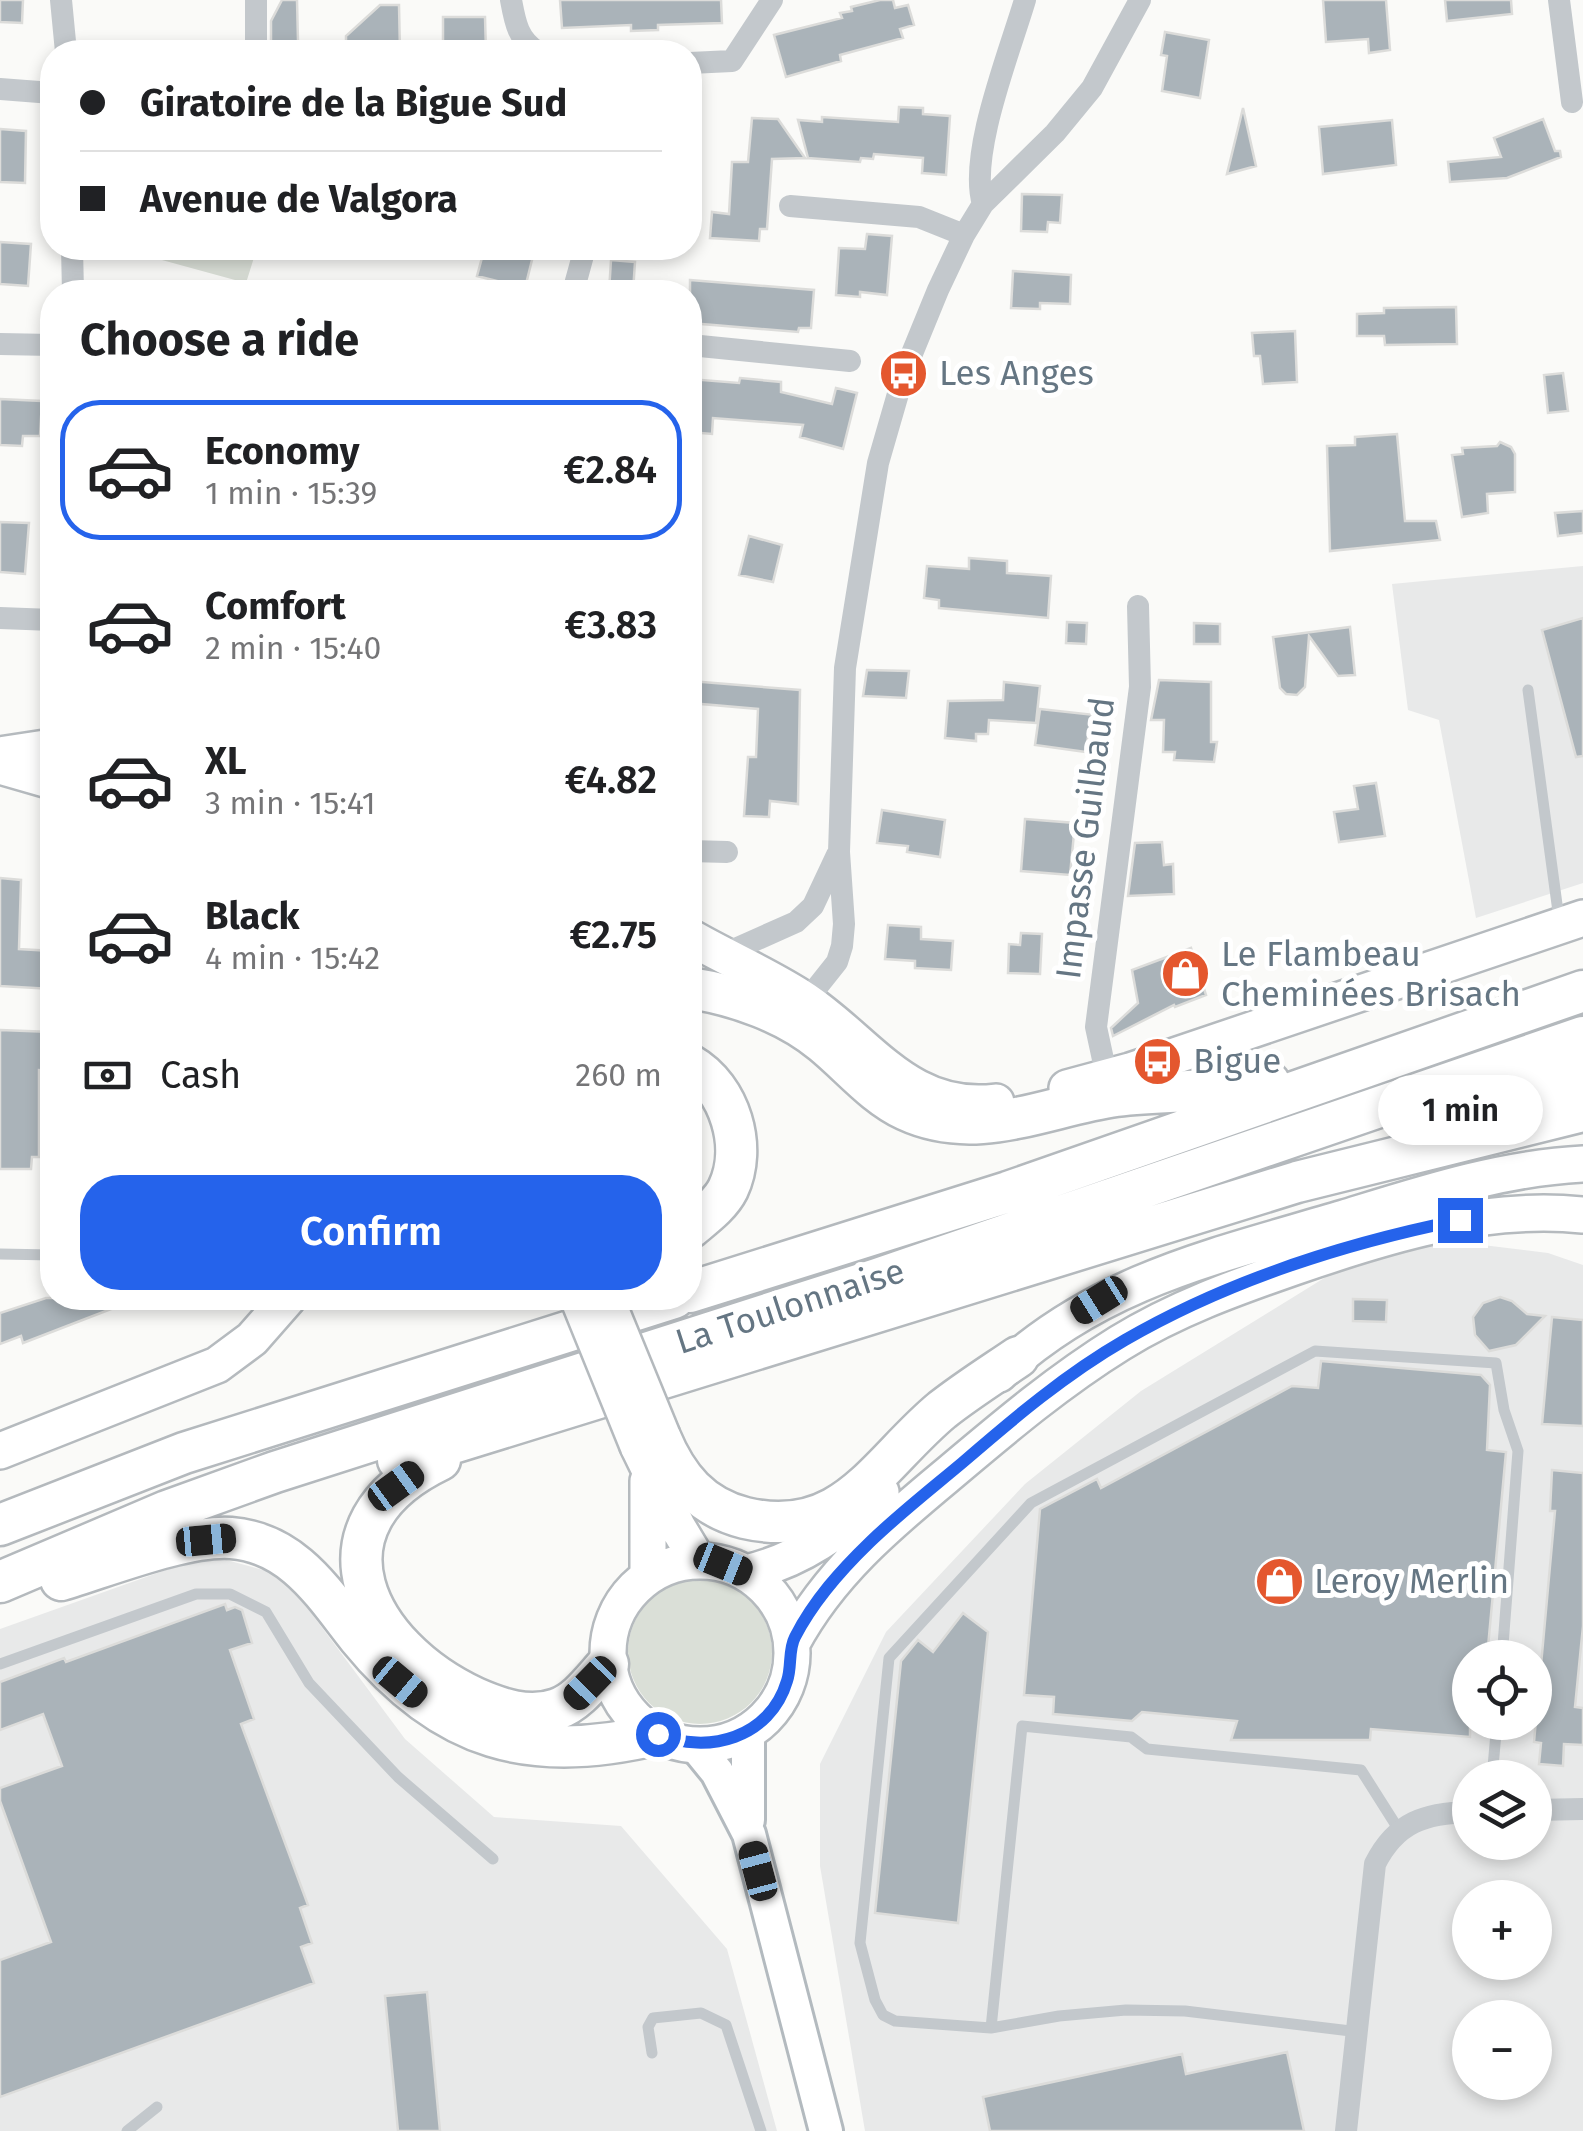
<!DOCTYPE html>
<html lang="en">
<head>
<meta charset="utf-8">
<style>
  :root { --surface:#fff; --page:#f6f6f6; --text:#202124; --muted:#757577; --line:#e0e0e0; --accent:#2563eb }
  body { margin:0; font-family:"Fira Sans",sans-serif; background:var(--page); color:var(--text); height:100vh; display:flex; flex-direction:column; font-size:38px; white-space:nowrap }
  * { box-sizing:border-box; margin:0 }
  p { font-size:32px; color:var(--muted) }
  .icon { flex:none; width:55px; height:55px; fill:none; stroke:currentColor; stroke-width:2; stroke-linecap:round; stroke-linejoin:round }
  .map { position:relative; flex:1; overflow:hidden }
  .drawer { position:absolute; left:40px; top:280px; width:662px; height:1030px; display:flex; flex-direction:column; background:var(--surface); border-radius:40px; box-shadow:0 5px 15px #0003 }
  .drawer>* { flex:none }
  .hud { position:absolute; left:40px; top:40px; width:662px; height:220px; border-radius:40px; box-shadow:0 5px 15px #0003; display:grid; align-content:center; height:220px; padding:0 40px; background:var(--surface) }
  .controls { position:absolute; left:1452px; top:1640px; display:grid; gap:20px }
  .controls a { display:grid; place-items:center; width:100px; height:100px; border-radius:50%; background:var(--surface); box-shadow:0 5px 15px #0003; font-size:50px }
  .end { position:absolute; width:45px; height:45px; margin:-22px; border:12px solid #2563eb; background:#fff; box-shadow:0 0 0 5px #fff }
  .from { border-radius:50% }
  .bubble { position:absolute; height:70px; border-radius:35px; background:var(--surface); box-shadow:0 5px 15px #0003; font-size:32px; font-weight:600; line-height:70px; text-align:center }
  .car { position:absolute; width:30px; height:60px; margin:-30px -15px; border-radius:12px; box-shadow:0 0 8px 2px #0007; background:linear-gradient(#222 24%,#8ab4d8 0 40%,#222 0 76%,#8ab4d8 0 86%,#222 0) }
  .hud b { display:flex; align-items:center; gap:35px; height:95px; font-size:38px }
  .hud b+b { border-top:2px solid var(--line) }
  .hud i { width:25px; height:25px; background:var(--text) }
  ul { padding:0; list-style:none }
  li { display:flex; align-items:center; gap:30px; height:140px; margin:0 20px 15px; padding:0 20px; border:5px solid transparent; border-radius:40px }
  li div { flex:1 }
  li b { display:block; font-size:38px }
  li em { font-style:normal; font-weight:600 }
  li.active { border-color:var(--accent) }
  li>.icon { width:90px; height:90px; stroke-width:1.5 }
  h2 { padding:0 40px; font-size:45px; line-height:120px }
  .pay { display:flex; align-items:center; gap:25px; height:110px; padding:0 40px; font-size:38px }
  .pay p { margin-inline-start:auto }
  .primary-button { display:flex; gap:20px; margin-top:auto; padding:20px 40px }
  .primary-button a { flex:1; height:115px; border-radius:40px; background:var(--accent); color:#fff; font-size:40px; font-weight:600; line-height:115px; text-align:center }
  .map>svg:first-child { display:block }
  .built { fill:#e8e9e9; fill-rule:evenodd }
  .green { fill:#dadfd7 }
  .building { fill:#aab3b9; stroke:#dcdcda; stroke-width:2.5 }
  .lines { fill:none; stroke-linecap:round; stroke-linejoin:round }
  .secondary-casing { stroke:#b3babf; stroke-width:38 }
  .primary-casing { stroke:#b5babe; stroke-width:40 }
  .motorway-casing { stroke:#b4b9bd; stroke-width:45 }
  .service { stroke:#c3c8cc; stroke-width:11 }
  .minor { stroke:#c3c8cc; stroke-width:22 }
  .secondary { stroke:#fff; stroke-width:32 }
  .primary { stroke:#fff; stroke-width:35 }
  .motorway { stroke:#fff; stroke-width:40 }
  .primary-bridge-casing { stroke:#b5babe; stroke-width:40; stroke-linecap:butt }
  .motorway-bridge-casing { stroke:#b4b9bd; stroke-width:45; stroke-linecap:butt }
  .primary-bridge { stroke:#fff; stroke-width:35 }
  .motorway-bridge { stroke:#fff; stroke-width:40 }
  .route { stroke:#2563eb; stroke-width:12 }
  .labels { text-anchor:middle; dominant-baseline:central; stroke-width:10; stroke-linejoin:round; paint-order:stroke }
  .poi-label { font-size:35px; fill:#657683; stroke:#fff; text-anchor:start }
  .street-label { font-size:35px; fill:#657683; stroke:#fff }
</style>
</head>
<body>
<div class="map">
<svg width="1583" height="2131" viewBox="0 0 1583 2131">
  <rect width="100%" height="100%" fill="#fafaf8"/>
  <!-- built -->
  <path class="built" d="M 1583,566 L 1583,883 L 1476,918 L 1439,720 L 1408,710 L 1392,584 Z
    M 1433,1239 L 1548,1253 L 1583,1265 L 1583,2131 L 865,2131 L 820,1866 L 820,1764 L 886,1632 L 1025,1484 L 1141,1391 L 1347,1264 ZM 1470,1658 L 1535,1658 L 1535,1722 L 1470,1722 ZM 1470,1778 L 1535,1778 L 1535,1842 L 1470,1842 ZM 1470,1898 L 1535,1898 L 1535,1962 L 1470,1962 ZM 1470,2018 L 1535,2018 L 1535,2082 L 1470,2082 Z
    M 208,1555 L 278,1574 L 309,1610 L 405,1739 L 494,1817 L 621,1826 L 727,1949 L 777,2131 L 0,2131 L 0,1629 Z"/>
  <!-- green -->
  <path class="green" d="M 118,248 L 257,248 L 246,283 Z
    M628 1652a72 72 0 1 1 144 0a72 72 0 1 1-144 0Z"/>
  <!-- building -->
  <path class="building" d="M 0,0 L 23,0 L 22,23 L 0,22 Z
    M 282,0 L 297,0 L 298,41 L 271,42 L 271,21 Z
    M 560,0 L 721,0 L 722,23 L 658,25 L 658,30 L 631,31 L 631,25 L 562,28 Z
    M 880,0 L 893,0 L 895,8 L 908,5 L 914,25 L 900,29 L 903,38 L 840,55 L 841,61 L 786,77 L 774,35 L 842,18 L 840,13 L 852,11 L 851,7 Z
    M 1323,0 L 1386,0 L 1390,50 L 1369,53 L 1368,39 L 1326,42 Z
    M 1445,0 L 1511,0 L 1512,14 L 1447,21 Z
    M 380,5 L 399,5 L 400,52 L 346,52 L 346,36 Z
    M 443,17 L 485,17 L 486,52 L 443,52 Z
    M 1165,32 L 1209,40 L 1200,98 L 1162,91 L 1167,56 L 1161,55 Z
    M 899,107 L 923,108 L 923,114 L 950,116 L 946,175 L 922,173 L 923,158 L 874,154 L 873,159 L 861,158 L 860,162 L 808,158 L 798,120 L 822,122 L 822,117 L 898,122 Z
    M 1243,108 L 1256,166 L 1227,174 Z
    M 752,118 L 778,119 L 805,158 L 772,159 L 767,229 L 760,229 L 759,241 L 710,238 L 712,212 L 729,214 L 732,162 L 748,162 Z
    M 1543,119 L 1555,151 L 1560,151 L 1561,157 L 1507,178 L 1450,182 L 1448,162 L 1501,157 L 1494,138 Z
    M 1392,120 L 1396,165 L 1323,174 L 1319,127 Z
    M 0,129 L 26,131 L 25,183 L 0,182 Z
    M 1022,194 L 1062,195 L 1060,223 L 1048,222 L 1047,232 L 1021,231 Z
    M 867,234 L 892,236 L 887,295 L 860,292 L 860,297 L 836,295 L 839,248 L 865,249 Z
    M 0,242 L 31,244 L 28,286 L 0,284 Z
    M 490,248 L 535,248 L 525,288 L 477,276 L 483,254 L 488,255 Z
    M 611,260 L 635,262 L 633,292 L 609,292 Z
    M 1013,271 L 1071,275 L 1070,304 L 1040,303 L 1040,309 L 1011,308 Z
    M 690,280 L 814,290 L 811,328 L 799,328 L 798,332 L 690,323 Z
    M 1456,307 L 1457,344 L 1385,345 L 1384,336 L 1357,336 L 1357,314 L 1384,313 L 1384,308 Z
    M 1295,331 L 1297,382 L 1263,384 L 1260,356 L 1254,356 L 1252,333 Z
    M 1563,373 L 1568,411 L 1548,413 L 1544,375 Z
    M 740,378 L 781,382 L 781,392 L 832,404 L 836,388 L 857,393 L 843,449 L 800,437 L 803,425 L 713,418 L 712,434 L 690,432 L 690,379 L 739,383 Z
    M 0,399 L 42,401 L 40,436 L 23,436 L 22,446 L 0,445 Z
    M 1397,434 L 1405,521 L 1436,521 L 1440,540 L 1330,551 L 1327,446 L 1355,445 L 1355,437 Z
    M 1500,442 L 1511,447 L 1515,454 L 1515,492 L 1487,494 L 1488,513 L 1462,517 L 1452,455 L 1463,454 L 1462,448 L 1497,446 Z
    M 1583,511 L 1583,533 L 1558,536 L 1555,513 Z
    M 0,522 L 29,523 L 25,574 L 0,572 Z
    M 749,536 L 782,545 L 773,582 L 739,575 Z
    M 969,558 L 1007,561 L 1007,573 L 1051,576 L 1048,618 L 939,608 L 939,600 L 924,598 L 927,566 L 969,569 Z
    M 1583,618 L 1583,756 L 1576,757 L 1542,630 Z
    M 1067,622 L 1087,623 L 1086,644 L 1066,643 Z
    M 1194,623 L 1220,624 L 1220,644 L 1194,644 Z
    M 1350,627 L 1355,675 L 1338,676 L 1309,636 L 1305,687 L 1297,695 L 1286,694 L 1280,688 L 1273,637 Z
    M 867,670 L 909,671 L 906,698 L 863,696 Z
    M 1159,680 L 1211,682 L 1211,742 L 1217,742 L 1214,762 L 1174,760 L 1175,752 L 1163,752 L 1164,720 L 1151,720 Z
    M 690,681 L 800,690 L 798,804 L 770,801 L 769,817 L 744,816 L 748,757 L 756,757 L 758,709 L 690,703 Z
    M 1004,682 L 1040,686 L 1036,723 L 989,720 L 988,734 L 976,734 L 976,741 L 945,738 L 948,701 L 1003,700 Z
    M 1040,709 L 1095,715 L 1092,737 L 1088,737 L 1086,752 L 1035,745 Z
    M 1376,783 L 1385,836 L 1339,842 L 1334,812 L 1358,809 L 1354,786 Z
    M 882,810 L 945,820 L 940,857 L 907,852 L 908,846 L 877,843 Z
    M 1025,819 L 1075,823 L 1070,875 L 1021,871 Z
    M 1162,842 L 1164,865 L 1173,864 L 1174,894 L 1128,896 L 1135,843 Z
    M 0,878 L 21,880 L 19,949 L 52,951 L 52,989 L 0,986 Z
    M 888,925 L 921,927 L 921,939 L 953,941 L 951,970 L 915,968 L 915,961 L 885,959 Z
    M 1021,933 L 1042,934 L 1040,974 L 1008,973 L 1009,944 L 1020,945 Z
    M 1191,948 L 1206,995 L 1175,1007 L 1174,1005 L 1113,1036 L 1111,1028 L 1138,1003 L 1132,970 Z
    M 0,1030 L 52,1032 L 52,1071 L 39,1070 L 39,1157 L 32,1157 L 31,1169 L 0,1169 Z
    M 1500,1297 L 1512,1301 L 1527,1314 L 1545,1316 L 1516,1345 L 1489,1351 L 1475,1335 L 1473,1317 L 1483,1303 Z
    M 46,1298 L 136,1298 L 137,1299 L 23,1343 L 21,1336 L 0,1344 L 0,1313 Z
    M 1353,1299 L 1387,1300 L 1386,1322 L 1353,1321 Z
    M 1552,1317 L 1583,1320 L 1583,1426 L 1542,1424 Z
    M 1321,1361 L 1481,1375 L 1490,1385 L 1487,1450 L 1506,1452 L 1487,1658 L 1470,1658 L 1470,1737 L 1371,1729 L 1370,1740 L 1231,1740 L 1237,1721 L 1142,1712 L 1132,1721 L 1053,1714 L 1054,1697 L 1024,1695 L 1040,1509 L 1097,1479 L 1101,1488 L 1292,1386 L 1318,1388 Z
    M 1552,1470 L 1583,1473 L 1583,1626 L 1575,1707 L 1583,1708 L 1583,1745 L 1564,1744 L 1563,1766 L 1539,1764 L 1541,1743 L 1534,1742 L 1555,1511 L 1550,1511 Z
    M 225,1604 L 227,1610 L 235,1607 L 242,1610 L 252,1643 L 230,1650 L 254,1719 L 241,1724 L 308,1905 L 300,1908 L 312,1943 L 301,1947 L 314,1983 L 0,2097 L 0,1960 L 51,1942 L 0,1801 L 0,1788 L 62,1766 L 43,1714 L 0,1730 L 0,1682 L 64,1658 L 66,1662 Z
    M 963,1613 L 988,1632 L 958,1923 L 875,1913 L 901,1661 L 918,1640 L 933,1652 Z
    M 427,1992 L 440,2131 L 398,2131 L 385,1996 Z
    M 1287,2052 L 1304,2131 L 990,2131 L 983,2097 L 1182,2054 L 1186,2074 Z"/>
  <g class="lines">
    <defs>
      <path id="secondary" d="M 695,1745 L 717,1772 L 749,1834 L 826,2131
        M 748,1820 L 748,1731"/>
      <path id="primary" d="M 0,755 L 52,747
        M 0,766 L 52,781
        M 690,937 C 728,959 769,976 805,1000 C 870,1044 909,1113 996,1102
        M 1067,1088 L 1130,1071 L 1583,918
        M 999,1374 C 1100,1280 1217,1256 1344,1218 C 1422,1194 1501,1168 1583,1164
        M 638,1446 L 677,1526 L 698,1561
        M 0,1451 L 217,1365 L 252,1339 L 288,1298
        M 648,1481 L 648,1576
        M608 1653a92 92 0 1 1 184 0a92 92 0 1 1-184 0Z
        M 746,1573 C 801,1560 841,1531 881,1492
        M 792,1643 C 829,1574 886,1526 945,1477 C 1002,1429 1057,1382 1120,1343 C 1175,1309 1234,1288 1294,1267 C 1387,1235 1483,1205 1583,1215"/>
      <path id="motorway" d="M 690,988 C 736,995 787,1013 823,1043 C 851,1066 874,1095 906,1110 C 977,1143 1046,1106 1116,1096 C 1167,1089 1219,1094 1269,1082
        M 690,1065 C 730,1088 748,1147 728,1189 C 720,1205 703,1217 690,1228
        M 1436,1121 L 1583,1071
        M 690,1292 L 1008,1192 L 1583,991
        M 660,1437 C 677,1478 701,1507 745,1518 C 844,1541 877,1464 942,1410 C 966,1391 993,1374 1018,1357
        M 398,1460 L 1297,1182 L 1583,1111
        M 440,1460 C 303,1526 365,1647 475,1698 C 500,1709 529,1719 557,1709 C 578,1702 593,1680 608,1664
        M 0,1525 L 184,1453 L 674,1298
        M 61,1580 C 108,1566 185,1535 231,1538 C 294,1543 324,1594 359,1638 C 443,1741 531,1765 658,1734
        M 0,1582 L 167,1511 L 275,1472 L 877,1279 L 1583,1037"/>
    </defs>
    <!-- secondary casing -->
    <use href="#secondary" class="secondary-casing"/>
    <!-- primary casing -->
    <use href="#primary" class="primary-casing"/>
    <!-- motorway casing -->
    <use href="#motorway" class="motorway-casing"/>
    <!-- service -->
    <path class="service" d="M 1528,690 L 1559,919
      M 0,1254 L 52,1255
      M 0,1664 L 196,1594 L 230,1594 L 266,1612 L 309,1683 L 398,1777 L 493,1859
      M 1492,1778 L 1497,1722
      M 991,2028 L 1022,1726 L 1131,1737 L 1147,1749 L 1361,1770 L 1399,1830
      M 1359,2032 L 1185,2011 L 1126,2010 L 1059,2016 L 991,2028 L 895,2021 L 883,2015 L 875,2000 L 860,1943 L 889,1658 L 1031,1503 L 1315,1351 L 1496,1363 L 1504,1410 L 1518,1451 L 1502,1658
      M 652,2053 L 648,2027 L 653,2018 L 701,2013 L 726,2025 L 761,2131
      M 127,2131 L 157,2107"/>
    <!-- minor -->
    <path class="minor" d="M 61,0 L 66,52
      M 511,0 C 515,22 518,40 538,52
      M 1559,0 L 1572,102
      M 256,52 L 256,0
      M 690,63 L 732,61 L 772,0
      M 0,89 L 52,93
      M 983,204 C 968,155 1010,51 1025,0
      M 790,206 L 919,217 L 964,235
      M 72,248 L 73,292
      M 573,292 L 585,248
      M 0,344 L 52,345
      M 690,345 L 850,361
      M 0,618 L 52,620
      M 690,851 L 727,852
      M 724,954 L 796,922 L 813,906 L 837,855
      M 806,1001 L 837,962 L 842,946 L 844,924 L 839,852 L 845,668 L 878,463 L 904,373 L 938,290 L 964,235 L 983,204 L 1055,133 L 1092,88 L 1140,0
      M 1107,1078 L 1096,1027 L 1140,687 L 1138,606
      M 1535,1810 L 1583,1809
      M 1346,2131 L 1375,1864 C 1396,1822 1425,1813 1470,1812"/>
    <!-- secondary -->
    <use href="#secondary" class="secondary"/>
    <!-- primary -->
    <use href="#primary" class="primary"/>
    <!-- motorway -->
    <use href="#motorway" class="motorway"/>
    <defs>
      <path id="primary-bridge" d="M 578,1298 L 638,1446"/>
      <path id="motorway-bridge" d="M 603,1298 L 660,1437"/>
    </defs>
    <!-- primary-bridge casing -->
    <use href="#primary-bridge" class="primary-bridge-casing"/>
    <!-- motorway-bridge casing -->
    <use href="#motorway-bridge" class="motorway-bridge-casing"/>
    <!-- primary-bridge -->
    <use href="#primary-bridge" class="primary-bridge"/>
    <!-- motorway-bridge -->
    <use href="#motorway-bridge" class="motorway-bridge"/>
  </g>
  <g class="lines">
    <!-- route -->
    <path class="route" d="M 658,1734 C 708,1755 770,1738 787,1681 C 792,1667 788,1650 795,1637 C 814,1600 841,1570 870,1542 C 899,1514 931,1489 962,1463 C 1014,1418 1066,1374 1125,1340 C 1227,1281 1346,1243 1460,1220"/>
  </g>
  <!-- icons -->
  <defs>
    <symbol id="bus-disc" viewBox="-11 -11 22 22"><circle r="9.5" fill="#e4572e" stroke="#fff"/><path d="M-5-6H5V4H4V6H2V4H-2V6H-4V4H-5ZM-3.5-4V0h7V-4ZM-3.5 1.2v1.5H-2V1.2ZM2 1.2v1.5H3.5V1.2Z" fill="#fff"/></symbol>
    <symbol id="shop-disc" viewBox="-11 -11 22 22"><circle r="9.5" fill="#e4572e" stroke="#fff"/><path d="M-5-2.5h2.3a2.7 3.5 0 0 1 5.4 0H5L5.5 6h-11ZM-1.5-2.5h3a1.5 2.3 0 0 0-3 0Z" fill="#fff"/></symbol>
  </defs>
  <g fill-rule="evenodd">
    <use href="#bus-disc" x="876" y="346" width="55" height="55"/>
    <use href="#shop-disc" x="1158" y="946" width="55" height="55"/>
    <use href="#bus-disc" x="1130" y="1034" width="55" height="55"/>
    <use href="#shop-disc" x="1252" y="1554" width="55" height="55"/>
  </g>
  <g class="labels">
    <!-- poi labels -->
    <g class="poi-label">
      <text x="939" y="373">Les Anges</text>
      <text x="1221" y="954">Le Flambeau<tspan x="1221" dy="40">Cheminées Brisach</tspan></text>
      <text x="1193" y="1061">Bigue</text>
      <text x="1314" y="1581">Leroy Merlin</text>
    </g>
    <!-- street labels -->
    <g class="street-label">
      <text transform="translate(1085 838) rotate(-83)">Impasse Guilbaud</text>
      <text transform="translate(790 1306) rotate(-18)">La Toulonnaise</text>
    </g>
  </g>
</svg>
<div class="controls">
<a><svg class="icon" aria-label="locate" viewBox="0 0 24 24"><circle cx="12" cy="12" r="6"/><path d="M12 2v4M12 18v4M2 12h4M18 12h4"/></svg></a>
<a><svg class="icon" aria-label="layers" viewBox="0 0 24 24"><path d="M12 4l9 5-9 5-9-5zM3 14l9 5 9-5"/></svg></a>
<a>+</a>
<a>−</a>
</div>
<i class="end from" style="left:658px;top:1734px"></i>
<i class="end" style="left:1460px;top:1220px"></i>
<div class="bubble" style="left:1378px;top:1075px;width:165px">1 min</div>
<i class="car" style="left:1099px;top:1300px;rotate:238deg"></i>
<i class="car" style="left:396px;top:1486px;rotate:54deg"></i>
<i class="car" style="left:206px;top:1540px;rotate:85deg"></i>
<i class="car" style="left:723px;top:1564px;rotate:112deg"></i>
<i class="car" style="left:400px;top:1682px;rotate:130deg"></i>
<i class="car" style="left:590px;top:1683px;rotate:224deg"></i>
<i class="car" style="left:758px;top:1871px;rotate:345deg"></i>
<div class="hud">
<b><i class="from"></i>Giratoire de la Bigue Sud</b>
<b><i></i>Avenue de Valgora</b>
</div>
<section class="drawer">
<h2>Choose a ride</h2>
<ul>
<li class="active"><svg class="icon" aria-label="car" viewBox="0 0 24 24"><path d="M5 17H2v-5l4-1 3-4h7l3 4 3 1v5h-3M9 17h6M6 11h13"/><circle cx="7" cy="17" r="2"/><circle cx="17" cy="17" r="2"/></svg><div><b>Economy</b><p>1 min · 15:39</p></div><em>€2.84</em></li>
<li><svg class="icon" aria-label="car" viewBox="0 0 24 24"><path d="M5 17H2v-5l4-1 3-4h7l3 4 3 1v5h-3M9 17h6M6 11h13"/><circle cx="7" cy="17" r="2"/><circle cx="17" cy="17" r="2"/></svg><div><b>Comfort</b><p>2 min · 15:40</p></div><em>€3.83</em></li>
<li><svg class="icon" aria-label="car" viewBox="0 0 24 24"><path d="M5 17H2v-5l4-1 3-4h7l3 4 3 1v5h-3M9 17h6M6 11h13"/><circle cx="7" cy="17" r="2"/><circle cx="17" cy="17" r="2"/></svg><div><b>XL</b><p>3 min · 15:41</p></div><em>€4.82</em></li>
<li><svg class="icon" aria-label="car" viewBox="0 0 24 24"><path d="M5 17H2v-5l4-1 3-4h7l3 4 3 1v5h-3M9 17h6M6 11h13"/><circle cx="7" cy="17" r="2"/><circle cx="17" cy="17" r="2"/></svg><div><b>Black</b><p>4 min · 15:42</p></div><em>€2.75</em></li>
</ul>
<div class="pay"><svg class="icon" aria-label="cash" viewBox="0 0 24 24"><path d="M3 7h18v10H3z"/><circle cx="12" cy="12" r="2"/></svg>Cash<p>260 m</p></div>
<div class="primary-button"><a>Confirm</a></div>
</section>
</div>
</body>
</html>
